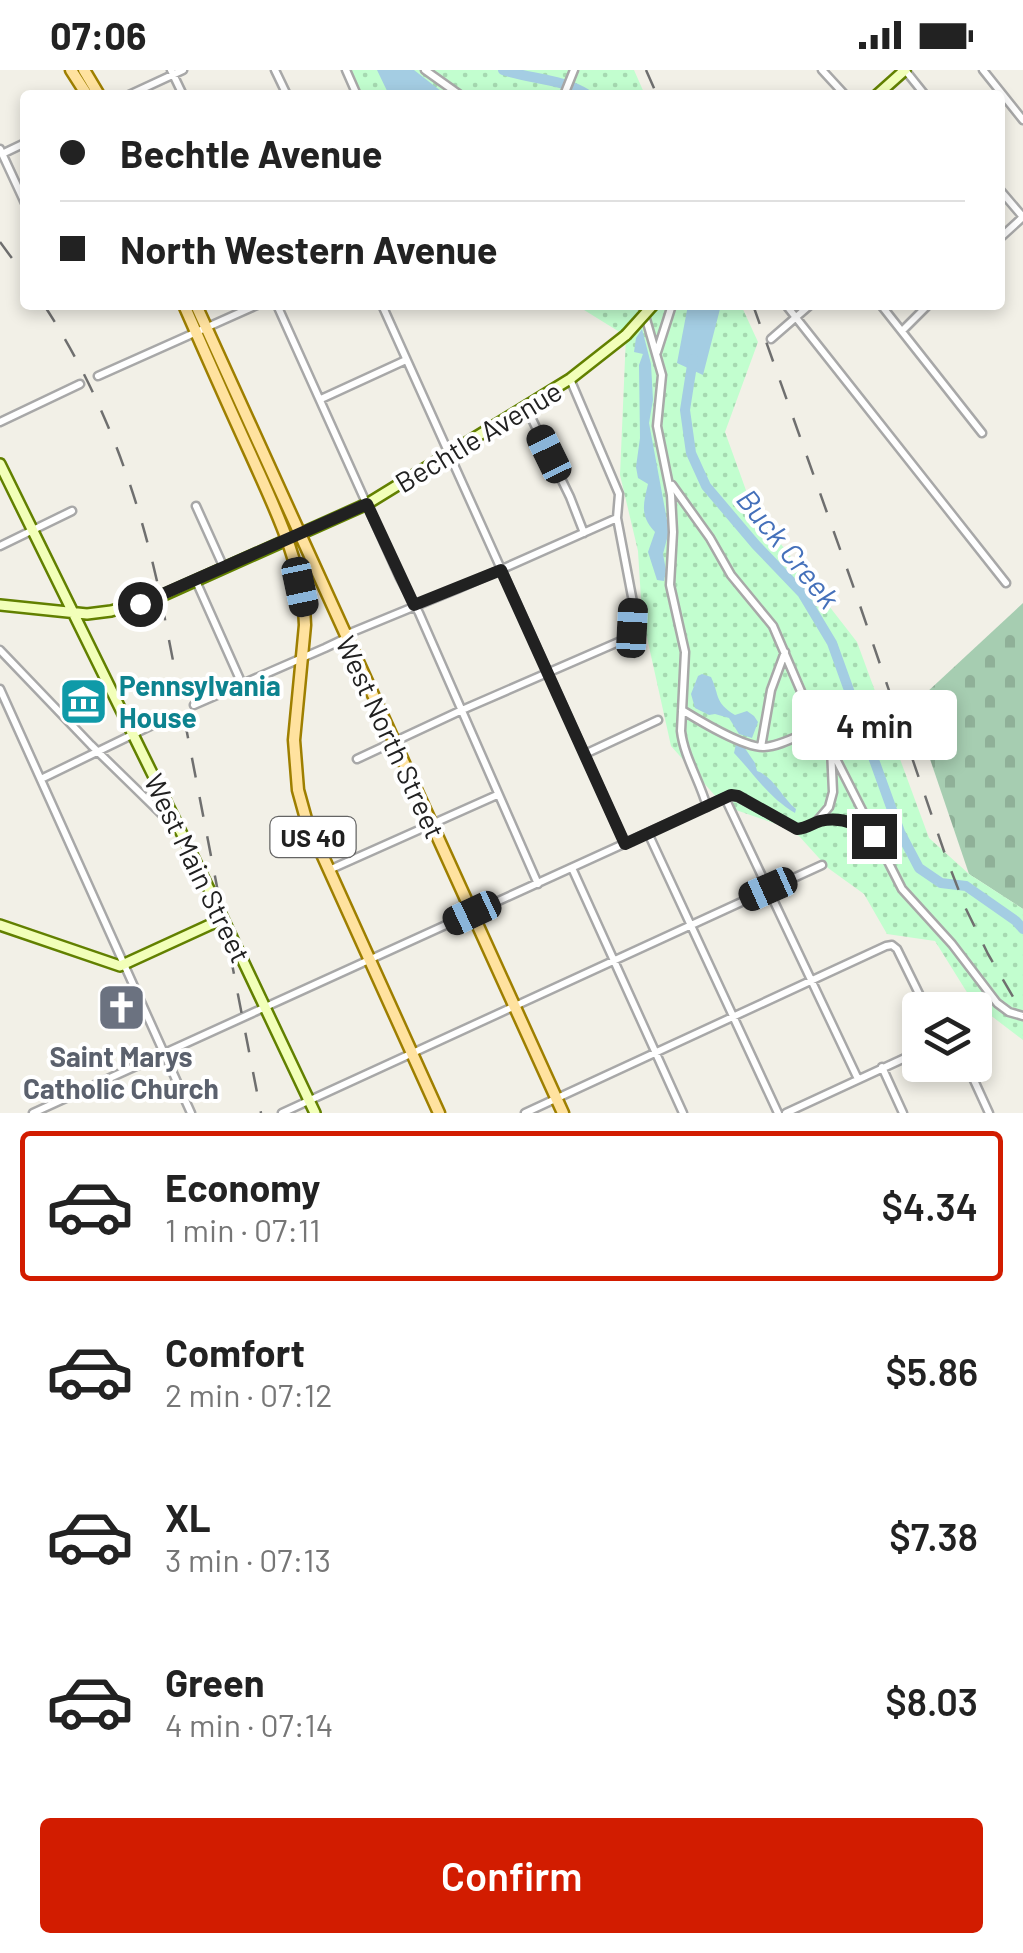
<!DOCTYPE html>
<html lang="en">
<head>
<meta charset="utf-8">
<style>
  :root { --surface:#fff; --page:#f2f2f2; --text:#222; --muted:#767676; --line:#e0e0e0; --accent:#d21c00 }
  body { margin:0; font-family:Barlow,sans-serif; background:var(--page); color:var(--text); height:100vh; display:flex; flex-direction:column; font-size:38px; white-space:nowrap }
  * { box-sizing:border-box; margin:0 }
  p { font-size:32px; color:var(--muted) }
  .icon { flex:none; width:55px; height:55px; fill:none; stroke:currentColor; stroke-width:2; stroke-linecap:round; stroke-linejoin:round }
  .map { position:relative; height:1043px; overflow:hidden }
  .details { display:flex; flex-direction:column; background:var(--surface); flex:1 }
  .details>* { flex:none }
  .top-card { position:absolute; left:20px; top:20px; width:985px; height:220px; border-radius:10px; box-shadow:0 5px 15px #0003; display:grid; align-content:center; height:220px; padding:0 40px; background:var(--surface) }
  .buttons { position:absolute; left:902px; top:922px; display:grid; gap:20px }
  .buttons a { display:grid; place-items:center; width:90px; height:90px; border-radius:10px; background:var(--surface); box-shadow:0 5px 15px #0003; font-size:50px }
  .end { position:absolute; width:45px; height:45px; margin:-22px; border:12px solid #212121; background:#fff; box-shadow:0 0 0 5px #fff }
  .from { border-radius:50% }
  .bubble { position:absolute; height:70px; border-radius:10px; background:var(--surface); box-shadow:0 5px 15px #0003; font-size:32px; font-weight:600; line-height:70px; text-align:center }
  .car { position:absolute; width:30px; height:60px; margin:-30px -15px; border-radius:12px; box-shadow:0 0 8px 2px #0007; background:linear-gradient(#222 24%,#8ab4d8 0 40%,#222 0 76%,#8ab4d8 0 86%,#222 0) }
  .top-card b { display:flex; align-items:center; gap:35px; height:95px; font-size:38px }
  .top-card b+b { border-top:2px solid var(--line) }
  .top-card i { width:25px; height:25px; background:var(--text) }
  ul { padding:18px 0 0; list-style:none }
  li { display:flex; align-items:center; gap:30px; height:150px; margin:0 20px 15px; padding:0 20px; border:5px solid transparent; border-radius:10px }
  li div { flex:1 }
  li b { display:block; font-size:38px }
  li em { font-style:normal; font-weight:600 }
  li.current { border-color:var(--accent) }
  li>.icon { width:90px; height:90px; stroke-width:1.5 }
  .button { display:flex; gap:20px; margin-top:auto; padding:20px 40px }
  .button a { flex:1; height:115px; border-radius:10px; background:var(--accent); color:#fff; font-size:40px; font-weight:600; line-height:115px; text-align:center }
  .status { display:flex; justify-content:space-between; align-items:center; height:70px; padding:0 50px; background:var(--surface); direction:ltr }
  .status svg { height:28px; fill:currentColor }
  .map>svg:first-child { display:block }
  .cemetery { fill:url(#cemetery-stones) }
  .park { fill:url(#park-dots) }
  .water { fill:#a4cde3 }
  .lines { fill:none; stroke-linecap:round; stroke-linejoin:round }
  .river { stroke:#a4cde3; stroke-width:10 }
  .street-casing { stroke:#a8a8a8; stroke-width:11 }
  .secondary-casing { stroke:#628000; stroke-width:14 }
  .primary-casing { stroke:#9e7f00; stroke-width:15 }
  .street { stroke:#fff; stroke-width:6 }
  .secondary { stroke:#f2ffb9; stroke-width:9 }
  .primary { stroke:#ffe29f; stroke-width:10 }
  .rail { stroke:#6f6f6f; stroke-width:2.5; stroke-dasharray:20 20; stroke-linecap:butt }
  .secondary-bridge-casing { stroke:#628000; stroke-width:14; stroke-linecap:butt }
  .secondary-bridge { stroke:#f2ffb9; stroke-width:9 }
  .route { stroke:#212121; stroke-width:12 }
  .labels { text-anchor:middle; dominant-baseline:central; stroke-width:8; stroke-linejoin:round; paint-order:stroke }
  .shield { fill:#fff; stroke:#646464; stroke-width:2.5 }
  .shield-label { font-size:25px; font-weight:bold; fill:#212121 }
  .street-label { font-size:28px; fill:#212121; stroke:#fff }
  .culture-label { font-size:28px; font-weight:bold; fill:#0d838f; stroke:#fff; text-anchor:start }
  .worship-label { font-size:28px; font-weight:bold; fill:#5b616d; stroke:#fff }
  .water-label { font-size:30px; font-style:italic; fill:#4470ba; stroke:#fff }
</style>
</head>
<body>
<div class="status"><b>07:06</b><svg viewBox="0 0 49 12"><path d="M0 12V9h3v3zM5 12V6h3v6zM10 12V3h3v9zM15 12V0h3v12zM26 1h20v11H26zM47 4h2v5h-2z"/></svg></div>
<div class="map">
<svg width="1023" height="1043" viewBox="0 0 1023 1043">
  <defs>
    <pattern id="cemetery-stones" width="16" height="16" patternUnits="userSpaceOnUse" patternTransform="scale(2.5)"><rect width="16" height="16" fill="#a6cdb1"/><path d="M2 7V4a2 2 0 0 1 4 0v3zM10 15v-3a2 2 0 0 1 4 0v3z" fill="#8fb098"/></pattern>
    <pattern id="park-dots" width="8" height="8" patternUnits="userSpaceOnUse" patternTransform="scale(2.5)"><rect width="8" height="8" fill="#c2fecf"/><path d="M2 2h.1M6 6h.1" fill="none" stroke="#a6d9b1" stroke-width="1.8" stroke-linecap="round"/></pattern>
  </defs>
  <rect width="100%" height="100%" fill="#f2f0e7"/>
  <!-- cemetery -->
  <path class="cemetery" d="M 1023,533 L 1023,839 L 969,804 L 912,636 Z"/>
  <!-- park -->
  <path class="park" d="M 347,0 L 634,0 L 645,25 L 357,25 Z
    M 576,235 L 741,235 L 758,272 L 725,362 L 752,437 L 857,572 L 929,768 L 969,804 L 1023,839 L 1023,970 L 973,932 L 935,871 L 887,864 L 864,824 L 828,798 L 799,766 L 779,755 L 733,739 L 718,729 L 671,676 L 642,545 L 638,481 L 620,405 L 626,266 Z"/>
  <!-- water -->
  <path class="water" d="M 377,0 L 414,0 L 446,25 L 389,25 Z
    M 688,235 L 721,235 L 703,305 L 677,293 Z
    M 642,259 L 651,294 L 653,330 L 649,353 L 669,461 L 663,484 L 666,500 L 664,511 L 657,510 L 648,482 L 655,462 C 640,446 643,435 648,414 L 638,408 L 636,397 L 640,368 L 639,295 L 643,284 L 634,282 L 636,268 Z
    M 702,604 L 711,607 C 720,626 714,632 735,645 L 747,641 L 754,646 L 758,652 L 752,668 L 739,664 L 729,648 L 715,644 L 709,645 L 695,638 L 691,624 L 698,606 Z
    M 736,674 L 742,674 L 755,693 L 757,701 C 774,707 782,728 796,739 L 795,743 C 768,727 754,704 734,683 Z"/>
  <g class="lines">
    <!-- river -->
    <path class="river" d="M 503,0 C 530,9 564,9 588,25
      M 693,289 L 685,340 L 691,383 L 706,416 L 756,475 L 802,523 L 832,573 L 900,762 L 919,798 L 941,813 L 966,816 L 1016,851 L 1023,859"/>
    <defs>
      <path id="street" d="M 171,0 L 183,25
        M 275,0 L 287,25
        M 346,0 L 357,25
        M 425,0 L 460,25
        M 822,0 L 845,25
        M 905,0 L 925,25
        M 983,0 L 1023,50
        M 129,25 L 183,0
        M 564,25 L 574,0
        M 0,79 L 25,133
        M 2,84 L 25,73
        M 1000,120 L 1023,147
        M 1000,168 L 1023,147
        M 277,235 L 400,508 L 419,543 L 538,814
        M 382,235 L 625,774
        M 642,235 L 662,305 L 657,356 L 671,425 L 673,462 L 670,515 L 685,582 L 681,661 C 684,687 700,711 707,737
        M 786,235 L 1006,513
        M 881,235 L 982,363
        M 902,261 L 928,235
        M 771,269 L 810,235
        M 657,282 L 672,235
        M 98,306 L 257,235
        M 321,329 L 406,290
        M 526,337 L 570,427 L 584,463
        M 0,352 L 80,314
        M 672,415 L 710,468 L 731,505 L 773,556 L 806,633 L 831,679 L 833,722 L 829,737 L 817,751
        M 196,436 L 224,498
        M 0,476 L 72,441
        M 196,511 L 242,614
        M 0,580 L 91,675 L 178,760
        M 0,619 L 191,1043
        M 194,635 L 325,578 L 346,568 L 350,563 L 457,519 L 617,448
        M 682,640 C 700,651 744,678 764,677 C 782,676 802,663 818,658
        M 761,677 L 771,620 L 785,582
        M 585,684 L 658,650
        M 834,685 L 902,819 L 952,874 L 997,933 L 1009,942 L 1023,946
        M 357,689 L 462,640 L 623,570 L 629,565 L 632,558 L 633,532 L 617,448 L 619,424 L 570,309
        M 41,709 L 173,645
        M 725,728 L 858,1009
        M 648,763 L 778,1043
        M 572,798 L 683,1043
        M 329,800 L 497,725
        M 967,995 L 989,1043
        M 882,997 L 903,1043
        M 33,1043 L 731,725 L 738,727 L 797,759 C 807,758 811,754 820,751 C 841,746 859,754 874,767
        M 282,1043 L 822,795
        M 525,1043 L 886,876 L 892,875 L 897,879 L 927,940
        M 786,1043 L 920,981"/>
      <path id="secondary" d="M 877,25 L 905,0
        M 0,394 L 209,819 L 315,1043
        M 0,535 L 87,544 L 111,541 L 157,528 L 367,434 L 570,309 L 626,265
        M 0,855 L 120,896 L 216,852"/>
      <path id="primary" d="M 71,0 L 87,25
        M 84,0 L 99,25
        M 184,235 C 206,285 228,335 251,385 C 275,439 303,494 305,555 L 294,670 L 298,720 L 306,749 L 439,1043
        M 196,235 L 563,1043"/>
    </defs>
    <!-- street casing -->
    <use href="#street" class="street-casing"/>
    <!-- secondary casing -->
    <use href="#secondary" class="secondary-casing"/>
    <!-- primary casing -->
    <use href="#primary" class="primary-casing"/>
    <!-- street -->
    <use href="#street" class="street"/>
    <!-- secondary -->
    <use href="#secondary" class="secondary"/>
    <!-- primary -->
    <use href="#primary" class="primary"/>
    <!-- rail -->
    <path class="rail" d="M 646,0 L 657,25
      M 0,172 L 25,206
      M 44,235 C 104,327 140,428 162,534 L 261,1043
      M 753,235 L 856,524 L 947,790 L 966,839 L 988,884 L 1023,944"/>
    <defs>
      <path id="secondary-bridge" d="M 626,265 L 653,235"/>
    </defs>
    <!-- secondary-bridge casing -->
    <use href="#secondary-bridge" class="secondary-bridge-casing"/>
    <!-- secondary-bridge -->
    <use href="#secondary-bridge" class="secondary-bridge"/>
  </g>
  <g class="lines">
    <!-- route -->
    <path class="route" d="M 140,534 L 367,434 L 414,535 L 501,500 L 625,774 L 731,725 L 738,726 L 797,759 C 807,758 811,754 820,751 C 840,746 859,754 874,766"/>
  </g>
  <!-- icons -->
  <defs>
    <symbol id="museum-square" viewBox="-11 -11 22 22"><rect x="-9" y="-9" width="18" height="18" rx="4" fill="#0f9aa8" stroke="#fff"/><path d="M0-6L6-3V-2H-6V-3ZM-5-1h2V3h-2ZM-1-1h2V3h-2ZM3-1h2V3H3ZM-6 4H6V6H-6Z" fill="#fff"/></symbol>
    <symbol id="church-square" viewBox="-11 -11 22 22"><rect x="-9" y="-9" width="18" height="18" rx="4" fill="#6b7280" stroke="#fff"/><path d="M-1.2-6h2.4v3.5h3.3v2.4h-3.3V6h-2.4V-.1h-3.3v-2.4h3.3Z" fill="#fff"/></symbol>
  </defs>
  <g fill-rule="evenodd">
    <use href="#museum-square" x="56" y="604" width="55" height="55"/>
    <use href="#church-square" x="94" y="910" width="55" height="55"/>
  </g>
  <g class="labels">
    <!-- shield labels -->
    <rect class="shield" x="270.5" y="747" width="85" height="40" rx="8"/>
    <g class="shield-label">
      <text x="313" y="767">US 40</text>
    </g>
    <!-- street labels -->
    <g class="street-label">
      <text transform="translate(478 366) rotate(-31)">Bechtle Avenue</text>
      <text transform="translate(391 667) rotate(65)">West North Street</text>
      <text transform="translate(198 798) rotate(64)">West Main Street</text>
    </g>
    <!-- culture labels -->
    <g class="culture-label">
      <text x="119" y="615">Pennsylvania<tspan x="119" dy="32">House</tspan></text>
    </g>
    <!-- worship labels -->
    <g class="worship-label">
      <text x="121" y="986">Saint Marys<tspan x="121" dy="32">Catholic Church</tspan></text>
    </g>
    <!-- water labels -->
    <g class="water-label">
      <text transform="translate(789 478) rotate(51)">Buck Creek</text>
    </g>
  </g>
</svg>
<div class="buttons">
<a><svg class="icon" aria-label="layers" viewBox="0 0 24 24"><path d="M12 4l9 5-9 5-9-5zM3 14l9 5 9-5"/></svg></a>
</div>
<i class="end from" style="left:140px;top:534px"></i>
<i class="end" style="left:874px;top:766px"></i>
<div class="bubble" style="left:792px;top:620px;width:165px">4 min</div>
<i class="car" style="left:549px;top:384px;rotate:334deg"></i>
<i class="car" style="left:300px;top:517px;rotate:168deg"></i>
<i class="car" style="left:632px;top:558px;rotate:3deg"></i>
<i class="car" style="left:768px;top:819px;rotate:246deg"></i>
<i class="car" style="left:472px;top:843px;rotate:245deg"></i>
<div class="top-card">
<b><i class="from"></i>Bechtle Avenue</b>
<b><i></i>North Western Avenue</b>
</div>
</div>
<section class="details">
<ul>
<li class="current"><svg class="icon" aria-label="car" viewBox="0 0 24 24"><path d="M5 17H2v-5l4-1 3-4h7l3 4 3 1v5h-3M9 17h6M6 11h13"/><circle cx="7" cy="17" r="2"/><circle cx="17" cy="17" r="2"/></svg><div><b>Economy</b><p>1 min · 07:11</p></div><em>$4.34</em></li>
<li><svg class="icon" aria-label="car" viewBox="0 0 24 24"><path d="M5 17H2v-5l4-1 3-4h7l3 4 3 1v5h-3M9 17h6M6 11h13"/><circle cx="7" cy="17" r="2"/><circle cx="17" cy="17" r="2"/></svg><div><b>Comfort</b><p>2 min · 07:12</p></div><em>$5.86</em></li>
<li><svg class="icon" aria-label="car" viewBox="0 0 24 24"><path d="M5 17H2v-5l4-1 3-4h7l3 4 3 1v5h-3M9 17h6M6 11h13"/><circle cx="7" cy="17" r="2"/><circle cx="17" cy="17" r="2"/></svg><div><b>XL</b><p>3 min · 07:13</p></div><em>$7.38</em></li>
<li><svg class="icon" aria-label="car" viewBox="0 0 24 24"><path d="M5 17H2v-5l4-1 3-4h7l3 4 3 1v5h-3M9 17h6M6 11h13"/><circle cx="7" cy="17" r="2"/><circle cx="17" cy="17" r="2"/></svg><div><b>Green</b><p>4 min · 07:14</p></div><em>$8.03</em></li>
</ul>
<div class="button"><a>Confirm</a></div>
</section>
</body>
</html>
